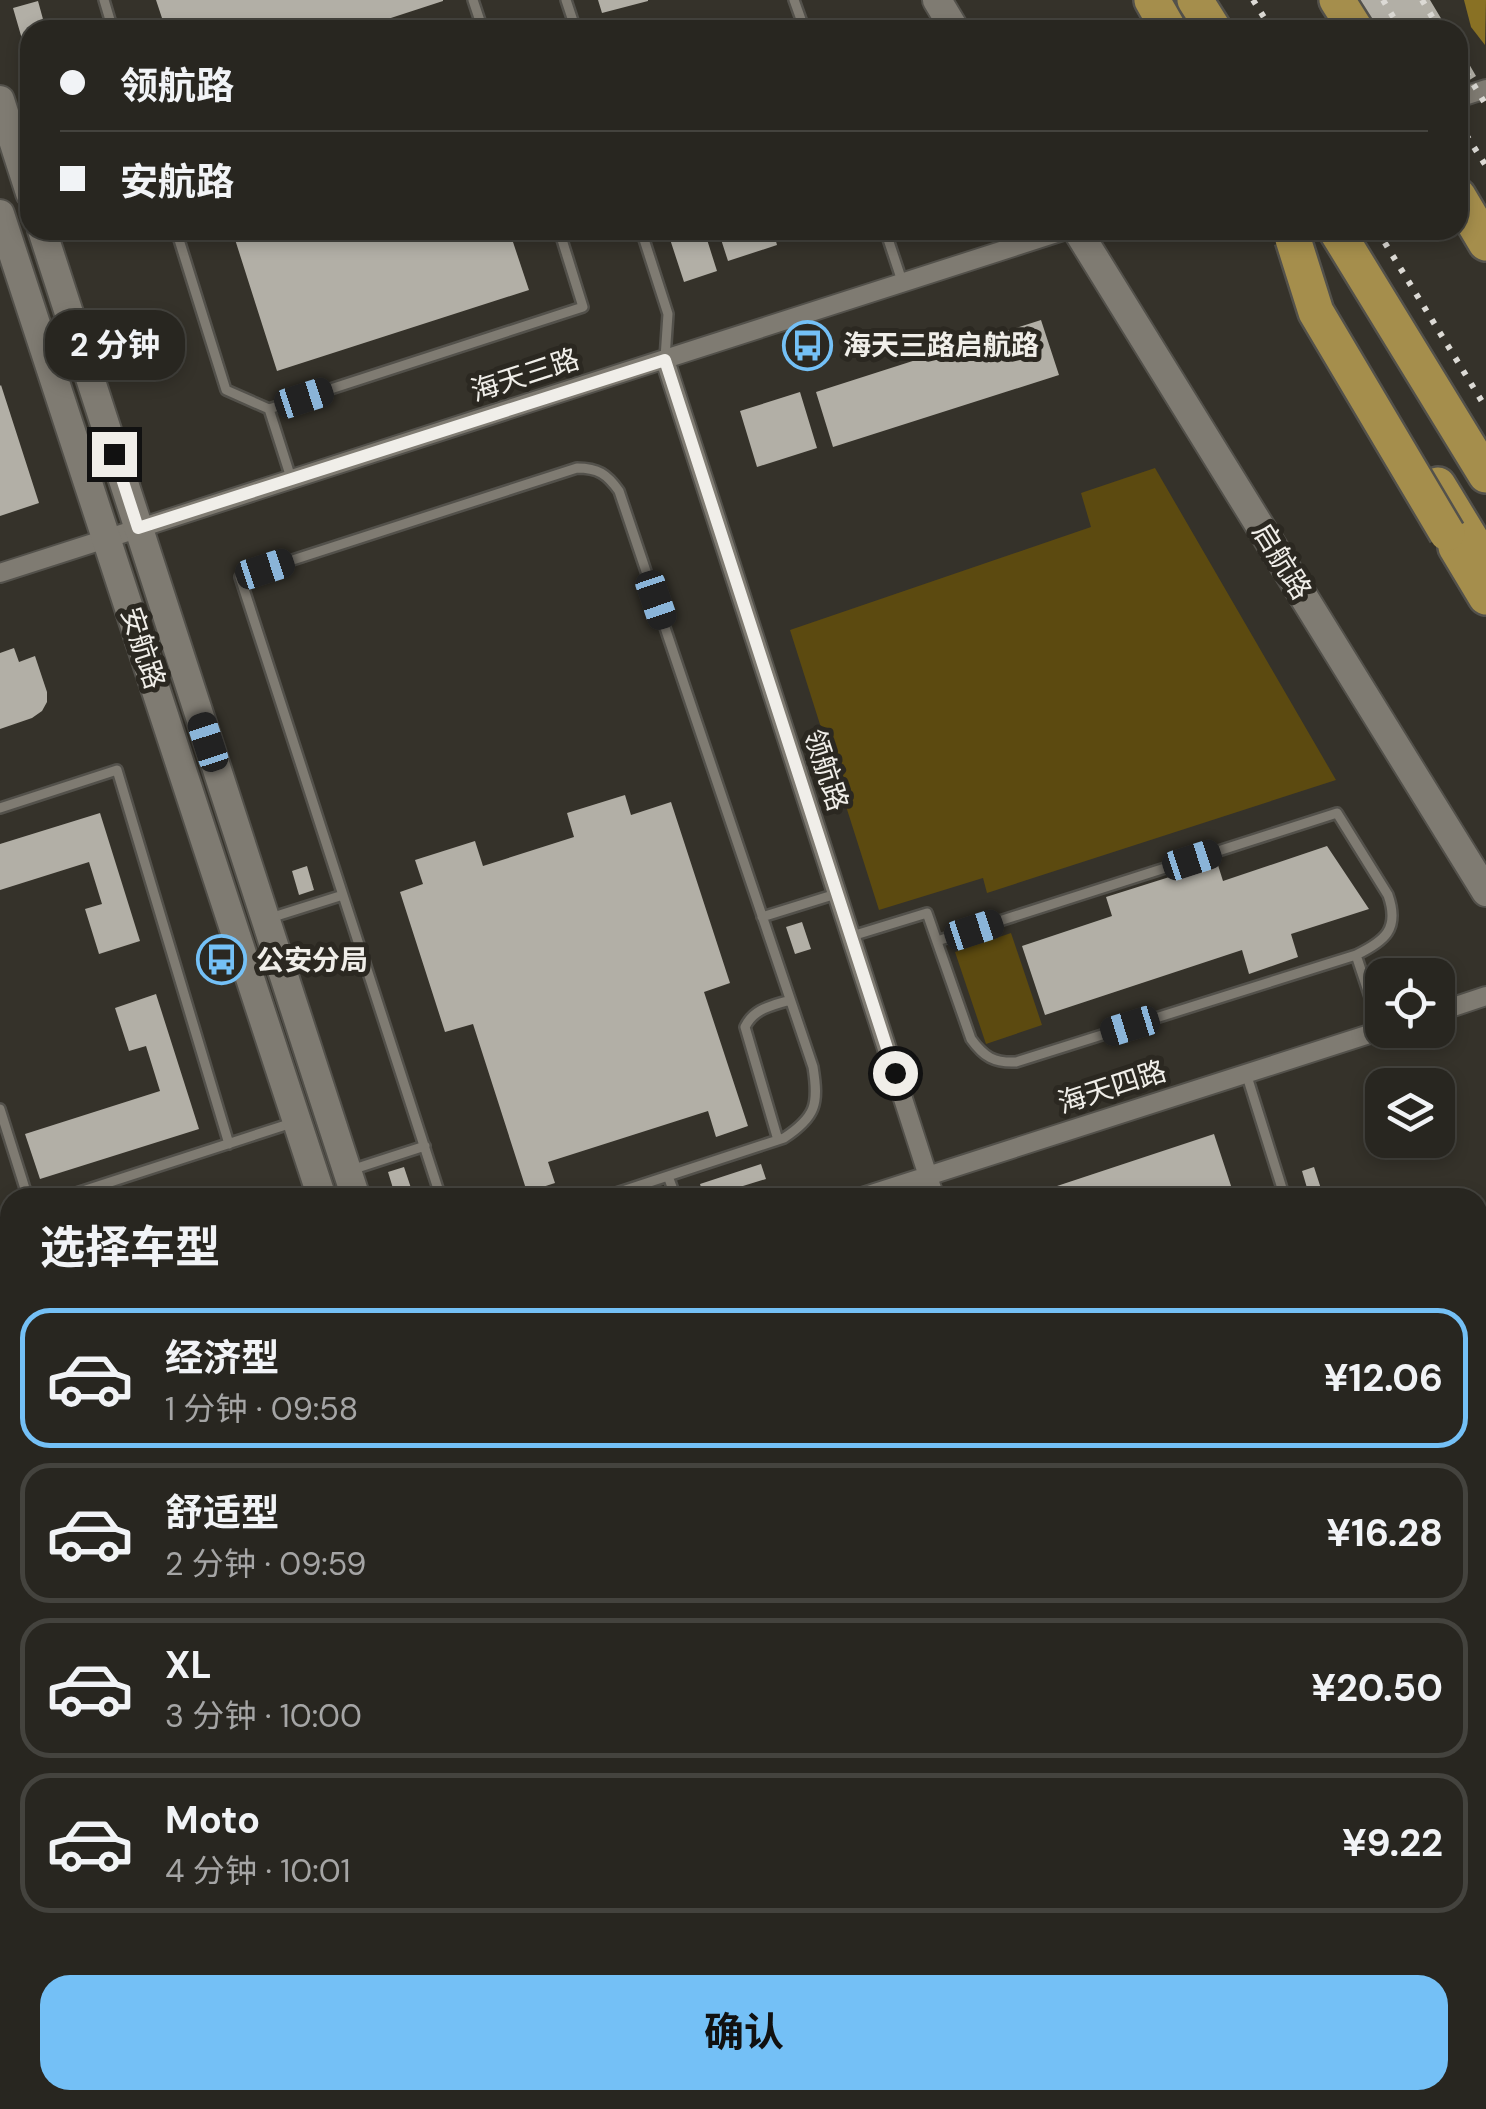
<!DOCTYPE html>
<html lang="zh">
<head>
<meta charset="utf-8">
<style>
  :root { --surface:#282620; --page:#302e29; --text:#f1f3f6; --muted:#a5a5a5; --line:#44433e; --accent:#74c0f6 }
  body { margin:0; font-family:"DM Sans","Noto Sans SC",sans-serif; background:var(--page); color:var(--text); height:100vh; display:flex; flex-direction:column; font-size:38px; white-space:nowrap }
  * { box-sizing:border-box; margin:0 }
  p { font-size:32px; color:var(--muted) }
  .icon { flex:none; width:55px; height:55px; fill:none; stroke:currentColor; stroke-width:2; stroke-linecap:round; stroke-linejoin:round }
  .map { position:relative; flex:1; overflow:hidden }
  .sheet { position:absolute; left:0px; top:1188px; width:1488px; height:922px; display:flex; flex-direction:column; background:var(--surface); border-radius:30px 30px 0 0; box-shadow:0 5px 15px #0003,0 0 0 2px var(--line) }
  .sheet>* { flex:none }
  .hud { position:absolute; left:20px; top:20px; width:1448px; height:220px; border-radius:30px; box-shadow:0 5px 15px #0003,0 0 0 2px var(--line); display:grid; align-content:center; height:220px; padding:0 40px; background:var(--surface) }
  .controls { position:absolute; left:1365px; top:958px; display:grid; gap:20px }
  .controls a { display:grid; place-items:center; width:90px; height:90px; border-radius:20px; background:var(--surface); box-shadow:0 5px 15px #0003,0 0 0 2px var(--line); font-size:50px }
  .end { position:absolute; width:45px; height:45px; margin:-22px; border:12px solid #f0eee9; background:#111; box-shadow:0 0 0 5px #111 }
  .from { border-radius:50% }
  .bubble { position:absolute; height:70px; border-radius:30px; background:var(--surface); box-shadow:0 5px 15px #0003,0 0 0 2px var(--line); font-size:32px; font-weight:700; line-height:70px; text-align:center }
  .car { position:absolute; width:30px; height:60px; margin:-30px -15px; border-radius:12px; box-shadow:0 0 8px 2px #0007; background:linear-gradient(#222 24%,#8ab4d8 0 40%,#222 0 76%,#8ab4d8 0 86%,#222 0) }
  .hud b { display:flex; align-items:center; gap:35px; height:95px; font-size:38px }
  .hud b+b { border-top:2px solid var(--line) }
  .hud i { width:25px; height:25px; background:var(--text) }
  ul { padding:0; list-style:none }
  li { display:flex; align-items:center; gap:30px; height:140px; margin:0 20px 15px; padding:0 20px; border:5px solid var(--line); border-radius:30px }
  li div { flex:1 }
  li b { display:block; font-size:38px }
  li em { font-style:normal; font-weight:700 }
  li.on { border-color:var(--accent) }
  li>.icon { width:90px; height:90px; stroke-width:1.5 }
  h2 { padding:0 40px; font-size:45px; line-height:120px }
  .button { display:flex; gap:20px; margin-top:auto; padding:20px 40px }
  .button a { flex:1; height:115px; border-radius:30px; background:var(--accent); color:#111; font-size:40px; font-weight:700; line-height:115px; text-align:center }
  .map>svg:first-child { display:block }
  .green { fill:#5c4a10 }
  .water { fill:#897124 }
  .building { fill:#b2afa6 }
  .lines { fill:none; stroke-linecap:round; stroke-linejoin:round }
  .lane-casing { stroke:#53514b; stroke-width:14 }
  .street-casing { stroke:#53514b; stroke-width:22 }
  .secondary-casing { stroke:#53514b; stroke-width:32 }
  .highway-casing { stroke:#53514b; stroke-width:40 }
  .lane { stroke:#7f7b72; stroke-width:9 }
  .street { stroke:#7f7b72; stroke-width:18 }
  .secondary { stroke:#7f7b72; stroke-width:28 }
  .highway { stroke:#a58e4c; stroke-width:35 }
  .rail { stroke:#dcdad5; stroke-width:6; stroke-dasharray:5 10; stroke-linecap:butt }
  .highway-bridge-casing { stroke:#53514b; stroke-width:40; stroke-linecap:butt }
  .highway-bridge { stroke:#a58e4c; stroke-width:35 }
  .route { stroke:#f0eee9; stroke-width:12 }
  .labels { text-anchor:middle; dominant-baseline:central; stroke-width:10; stroke-linejoin:round; paint-order:stroke }
  .poi-label { font-size:28px; font-weight:bold; fill:#f0eee9; stroke:#2b2821; text-anchor:start }
  .street-label { font-size:28px; fill:#f0eee9; stroke:#2b2821 }
</style>
</head>
<body>
<div class="map">
<svg width="1486" height="2109" viewBox="0 0 1486 2109">
  <rect width="100%" height="100%" fill="#35322a"/>
  <!-- green -->
  <path class="green" d="M 1155,468 L 1336,780 L 987,893 L 983,878 L 879,910 L 790,630 L 1091,527 L 1081,493 Z
    M 1011,933 L 1042,1025 L 986,1044 L 955,952 Z"/>
  <!-- water -->
  <path class="water" d="M 1464,0 L 1486,0 L 1485,45 L 1471,27 Z"/>
  <!-- building -->
  <path class="building" d="M 156,0 L 443,0 L 443,1 L 354,30 L 166,30 Z
    M 598,0 L 648,0 L 648,1 L 602,13 Z
    M 1358,0 L 1430,0 L 1448,30 L 1376,30 Z
    M 38,1 L 46,30 L 30,30 L 30,45 L 24,46 L 13,8 Z
    M 1458,45 L 1476,76 L 1458,87 Z
    M 232,230 L 509,230 L 529,290 L 277,371 Z
    M 667,230 L 704,230 L 717,271 L 684,282 Z
    M 718,230 L 773,230 L 777,245 L 728,261 Z
    M 1041,320 L 1059,375 L 833,447 L 816,392 Z
    M 1,385 L 39,503 L 0,516 L 0,386 Z
    M 800,392 L 817,448 L 757,467 L 740,411 Z
    M 14,648 L 19,662 L 35,656 L 47,692 L 47,702 L 42,711 L 32,718 L 0,729 L 0,653 Z
    M 625,795 L 631,815 L 671,802 L 730,983 L 704,992 L 748,1126 L 716,1137 L 708,1111 L 548,1162 L 555,1183 L 527,1192 L 473,1024 L 445,1032 L 400,892 L 423,884 L 415,860 L 475,841 L 483,866 L 574,837 L 567,813 Z
    M 100,813 L 140,941 L 99,954 L 85,909 L 102,904 L 89,862 L 0,890 L 0,844 Z
    M 1327,846 L 1369,909 L 1291,934 L 1298,957 L 1249,974 L 1242,950 L 1045,1015 L 1022,946 L 1112,916 L 1106,897 L 1217,862 L 1223,881 Z
    M 307,866 L 314,890 L 299,895 L 292,871 Z
    M 802,922 L 811,949 L 795,954 L 786,927 Z
    M 156,994 L 199,1129 L 40,1179 L 25,1134 L 160,1091 L 146,1046 L 129,1051 L 115,1008 Z
    M 1214,1134 L 1235,1198 L 1054,1198 L 1051,1188 Z
    M 761,1164 L 766,1179 L 704,1198 L 700,1184 Z
    M 404,1167 L 413,1194 L 396,1198 L 388,1172 Z
    M 1314,1167 L 1324,1198 L 1310,1198 L 1302,1171 Z
    M 10,1239 L 10,1287 L 0,1290 L 0,1242 Z
    M 10,1358 L 10,1404 L 6,1406 L 0,1388 L 0,1362 Z
    M 10,1569 L 10,1707 L 9,1707 L 0,1680 L 0,1572 Z
    M 1486,1732 L 1486,1809 L 1478,1811 L 1478,1735 Z
    M 1478,2026 L 1486,2049 L 1486,2109 L 1261,2109 L 1258,2100 L 1478,2100 Z
    M 126,2100 L 183,2100 L 185,2109 L 129,2109 Z
    M 490,2100 L 509,2100 L 512,2109 L 464,2109 Z"/>
  <g class="lines">
    <defs>
      <path id="lane" d="M 104,0 L 113,30
        M 473,0 L 483,30
        M 566,0 L 576,30
        M 786,30 L 803,25 L 794,0
        M 176,230 L 226,390 L 269,409 L 291,478
        M 641,230 L 668,314 L 665,358
        M 885,230 L 903,284
        M 269,409 L 583,307 L 559,230
        M 0,808 L 117,770 L 229,1144
        M 762,917 L 836,894
        M 270,918 L 343,895
        M 852,936 L 927,913 L 971,1039 C 984,1057 994,1063 1016,1062 L 1356,955 L 1381,1030
        M 937,941 L 1337,813 L 1388,895 C 1400,929 1385,941 1356,955
        M 1246,1073 L 1285,1198
        M 0,1109 L 28,1198
        M 778,1140 L 745,1027 C 754,1008 772,1006 790,1000
        M 351,1170 L 425,1146
        M 668,1176 L 676,1198
        M 61,1198 L 292,1123
        M 441,1198 L 240,577 L 577,468 C 598,468 607,474 619,491 L 813,1067 C 819,1104 816,1117 784,1138 L 601,1198
        M 0,1217 L 10,1214
        M 1478,1385 L 1486,1369
        M 1478,1488 L 1486,1474
        M 1478,1703 L 1486,1700
        M 0,1735 L 10,1731
        M 227,2100 L 230,2109
        M 350,2100 L 353,2109
        M 536,2100 L 539,2109
        M 414,2109 L 443,2100"/>
      <path id="street" d="M 1458,98 L 1486,89
        M 665,360 L 935,1198
        M 0,573 L 1066,230
        M 1438,1012 L 1486,996
        M 859,1198 L 1382,1030
        M 0,1474 L 10,1471
        M 0,2001 L 10,2031
        M 32,2100 L 35,2109"/>
      <path id="secondary" d="M 937,0 L 955,30
        M 0,100 L 30,193
        M 0,214 L 322,1198
        M 42,230 L 356,1198
        M 1077,230 L 1486,892
        M 1478,1896 L 1486,1894
        M 617,2100 L 620,2109
        M 649,2100 L 652,2109
        M 809,2109 L 837,2100"/>
      <path id="highway" d="M 1152,0 L 1169,30
        M 1195,0 L 1214,30
        M 1337,0 L 1356,30
        M 1458,196 L 1486,243
        M 1336,230 L 1486,475
        M 1438,485 L 1486,564
        M 1456,547 L 1486,597"/>
    </defs>
    <!-- lane casing -->
    <use href="#lane" class="lane-casing"/>
    <!-- street casing -->
    <use href="#street" class="street-casing"/>
    <!-- secondary casing -->
    <use href="#secondary" class="secondary-casing"/>
    <!-- highway casing -->
    <use href="#highway" class="highway-casing"/>
    <!-- lane -->
    <use href="#lane" class="lane"/>
    <!-- street -->
    <use href="#street" class="street"/>
    <!-- secondary -->
    <use href="#secondary" class="secondary"/>
    <!-- highway -->
    <use href="#highway" class="highway"/>
    <!-- rail -->
    <path class="rail" d="M 1253,0 L 1272,30
      M 1383,0 L 1401,30
      M 1422,0 L 1440,30
      M 1458,59 L 1486,105
      M 1458,122 L 1486,166
      M 1377,230 L 1486,408"/>
    <defs>
      <path id="highway-bridge" d="M 1293,239 L 1316,312 L 1447,533"/>
    </defs>
    <!-- highway-bridge casing -->
    <use href="#highway-bridge" class="highway-bridge-casing"/>
    <!-- highway-bridge -->
    <use href="#highway-bridge" class="highway-bridge"/>
  </g>
  <g class="lines">
    <!-- route -->
    <path class="route" d="M 114,454 L 138,528 L 665,360 L 895,1073"/>
  </g>
  <!-- icons -->
  <defs>
    <symbol id="bus-ring" viewBox="-11 -11 22 22"><circle r="9.5" fill="#2b2821" stroke="#74c0f6" stroke-width="1.5"/><path d="M-5-6H5V4H4V6H2V4H-2V6H-4V4H-5ZM-3.5-4V0h7V-4ZM-3.5 1.2v1.5H-2V1.2ZM2 1.2v1.5H3.5V1.2Z" fill="#74c0f6"/></symbol>
  </defs>
  <g fill-rule="evenodd">
    <use href="#bus-ring" x="780" y="318" width="55" height="55"/>
    <use href="#bus-ring" x="194" y="932" width="55" height="55"/>
  </g>
  <g class="labels">
    <!-- poi labels -->
    <g class="poi-label">
      <text x="843" y="345">海天三路启航路</text>
      <text x="256" y="960">公安分局</text>
    </g>
    <!-- street labels -->
    <g class="street-label">
      <text transform="translate(525 375) rotate(-18)">海天三路</text>
      <text transform="translate(1282 561) rotate(58)">启航路</text>
      <text transform="translate(143 648) rotate(72)">安航路</text>
      <text transform="translate(826 770) rotate(72)">领航路</text>
      <text transform="translate(1112 1087) rotate(-18)">海天四路</text>
    </g>
  </g>
</svg>
<div class="controls">
<a><svg class="icon" aria-label="locate" viewBox="0 0 24 24"><circle cx="12" cy="12" r="6"/><path d="M12 2v4M12 18v4M2 12h4M18 12h4"/></svg></a>
<a><svg class="icon" aria-label="layers" viewBox="0 0 24 24"><path d="M12 4l9 5-9 5-9-5zM3 14l9 5 9-5"/></svg></a>
</div>
<i class="end from" style="left:895px;top:1073px"></i>
<i class="end" style="left:114px;top:454px"></i>
<div class="bubble" style="left:45px;top:310px;width:140px">2 分钟</div>
<i class="car" style="left:304px;top:398px;rotate:72deg"></i>
<i class="car" style="left:265px;top:569px;rotate:72deg"></i>
<i class="car" style="left:656px;top:600px;rotate:161deg"></i>
<i class="car" style="left:208px;top:742px;rotate:342deg"></i>
<i class="car" style="left:1192px;top:860px;rotate:72deg"></i>
<i class="car" style="left:974px;top:930px;rotate:72deg"></i>
<i class="car" style="left:1130px;top:1026px;rotate:253deg"></i>
<div class="hud">
<b><i class="from"></i>领航路</b>
<b><i></i>安航路</b>
</div>
<section class="sheet">
<h2>选择车型</h2>
<ul>
<li class="on"><svg class="icon" aria-label="car" viewBox="0 0 24 24"><path d="M5 17H2v-5l4-1 3-4h7l3 4 3 1v5h-3M9 17h6M6 11h13"/><circle cx="7" cy="17" r="2"/><circle cx="17" cy="17" r="2"/></svg><div><b>经济型</b><p>1 分钟 · 09:58</p></div><em>¥12.06</em></li>
<li><svg class="icon" aria-label="car" viewBox="0 0 24 24"><path d="M5 17H2v-5l4-1 3-4h7l3 4 3 1v5h-3M9 17h6M6 11h13"/><circle cx="7" cy="17" r="2"/><circle cx="17" cy="17" r="2"/></svg><div><b>舒适型</b><p>2 分钟 · 09:59</p></div><em>¥16.28</em></li>
<li><svg class="icon" aria-label="car" viewBox="0 0 24 24"><path d="M5 17H2v-5l4-1 3-4h7l3 4 3 1v5h-3M9 17h6M6 11h13"/><circle cx="7" cy="17" r="2"/><circle cx="17" cy="17" r="2"/></svg><div><b>XL</b><p>3 分钟 · 10:00</p></div><em>¥20.50</em></li>
<li><svg class="icon" aria-label="car" viewBox="0 0 24 24"><path d="M5 17H2v-5l4-1 3-4h7l3 4 3 1v5h-3M9 17h6M6 11h13"/><circle cx="7" cy="17" r="2"/><circle cx="17" cy="17" r="2"/></svg><div><b>Moto</b><p>4 分钟 · 10:01</p></div><em>¥9.22</em></li>
</ul>
<div class="button"><a>确认</a></div>
</section>
</div>
</body>
</html>
